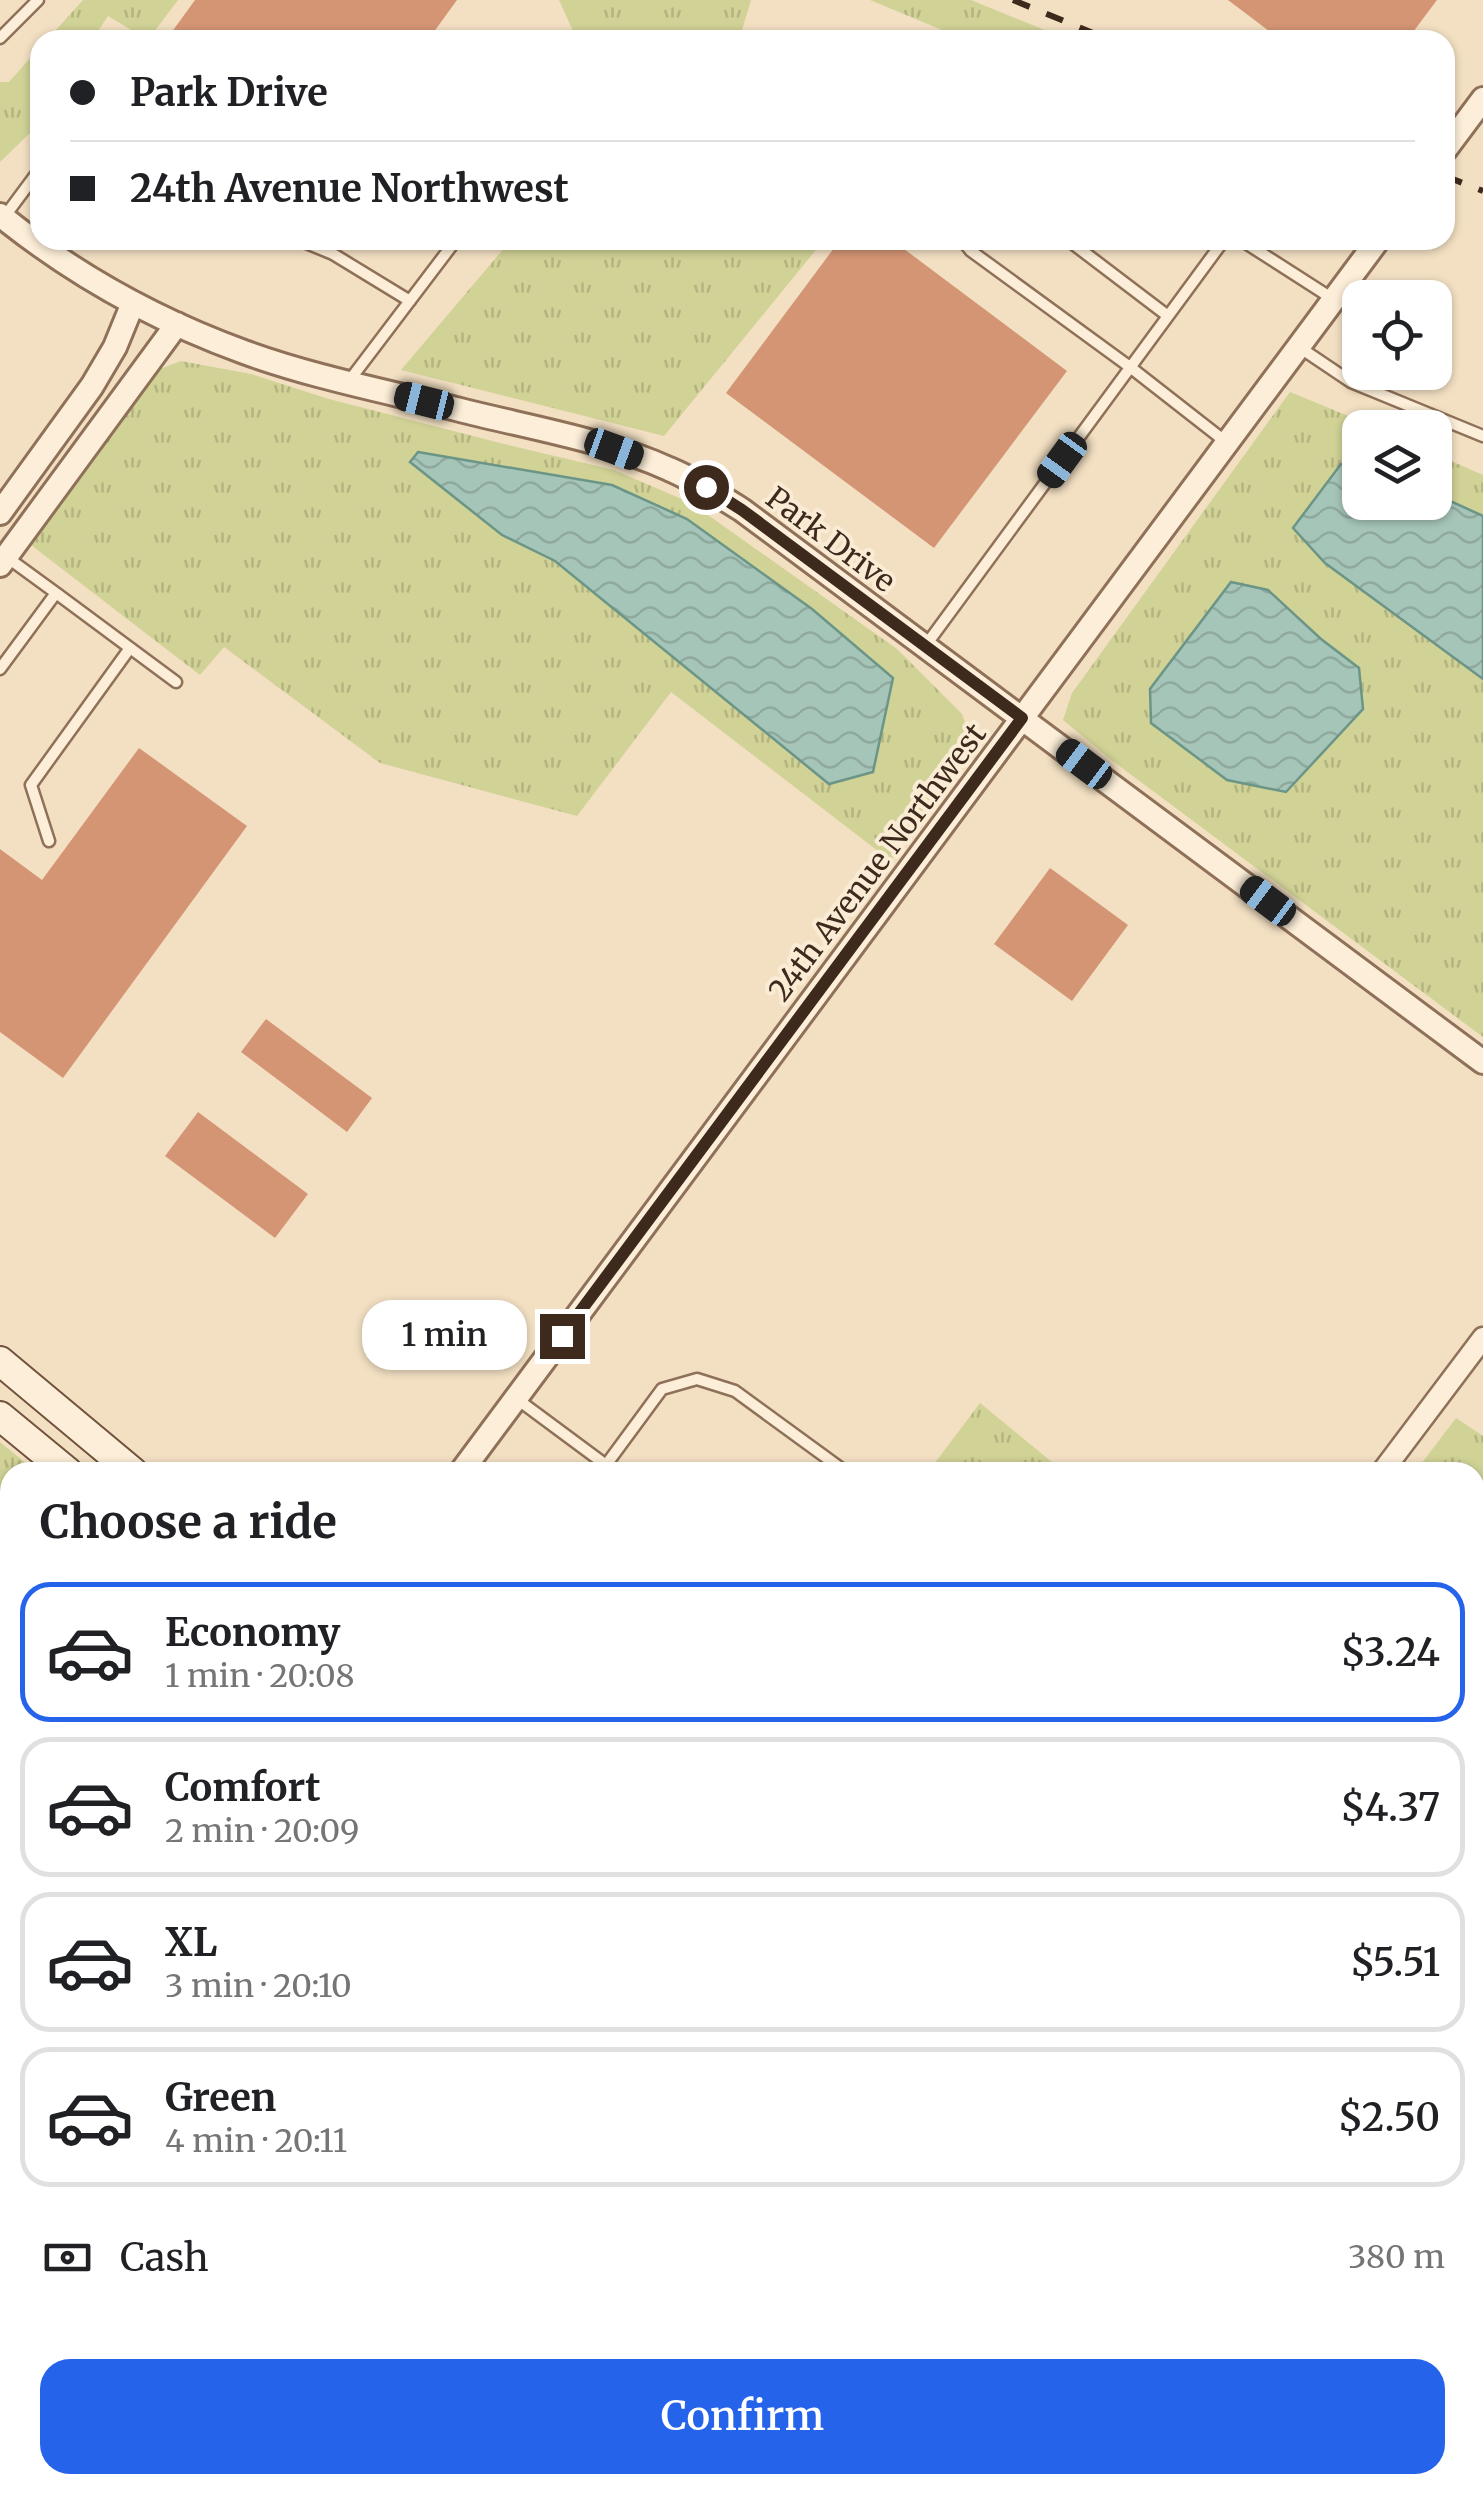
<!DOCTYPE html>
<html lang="en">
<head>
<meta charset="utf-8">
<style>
  :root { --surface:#fff; --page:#f6f6f6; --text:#202124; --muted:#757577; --line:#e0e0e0; --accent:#2563eb }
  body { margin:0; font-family:Merriweather,serif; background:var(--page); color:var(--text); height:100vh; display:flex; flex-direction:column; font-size:38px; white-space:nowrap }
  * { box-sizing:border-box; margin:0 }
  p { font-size:32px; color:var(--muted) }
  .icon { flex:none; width:55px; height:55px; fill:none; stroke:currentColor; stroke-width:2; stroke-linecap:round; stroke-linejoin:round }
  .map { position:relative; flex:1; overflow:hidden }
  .panel { position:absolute; left:0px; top:1462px; width:1485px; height:1032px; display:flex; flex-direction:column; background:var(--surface); border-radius:30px 30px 0 0; box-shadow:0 2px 8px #0004 }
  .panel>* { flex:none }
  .banner { position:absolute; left:30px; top:30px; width:1425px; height:220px; border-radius:30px; box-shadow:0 2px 8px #0004; display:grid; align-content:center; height:220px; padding:0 40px; background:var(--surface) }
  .fabs { position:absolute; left:1342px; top:280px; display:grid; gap:20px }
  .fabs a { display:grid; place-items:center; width:110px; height:110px; border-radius:20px; background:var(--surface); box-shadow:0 2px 8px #0004; font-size:50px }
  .end { position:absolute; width:45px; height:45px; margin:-22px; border:12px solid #3e2a1d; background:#fff; box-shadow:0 0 0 5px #fff }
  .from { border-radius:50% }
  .bubble { position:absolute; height:70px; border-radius:30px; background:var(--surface); box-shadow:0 2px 8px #0004; font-size:32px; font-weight:600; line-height:70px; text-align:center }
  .car { position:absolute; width:30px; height:60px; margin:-30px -15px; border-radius:12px; box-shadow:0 0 8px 2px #0007; background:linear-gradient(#222 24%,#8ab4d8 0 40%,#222 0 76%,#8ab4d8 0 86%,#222 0) }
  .banner b { display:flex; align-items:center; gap:35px; height:95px; font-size:38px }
  .banner b+b { border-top:2px solid var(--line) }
  .banner i { width:25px; height:25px; background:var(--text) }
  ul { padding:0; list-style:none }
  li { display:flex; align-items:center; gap:30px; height:140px; margin:0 20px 15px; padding:0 20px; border:5px solid var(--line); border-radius:30px }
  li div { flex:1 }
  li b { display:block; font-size:38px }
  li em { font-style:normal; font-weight:600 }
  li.current { border-color:var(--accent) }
  li>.icon { width:90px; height:90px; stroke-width:1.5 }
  h2 { padding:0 40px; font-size:45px; line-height:120px }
  .pay { display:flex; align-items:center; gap:25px; height:110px; padding:0 40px; font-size:38px }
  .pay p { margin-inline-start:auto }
  .primary-button { display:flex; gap:20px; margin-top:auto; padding:20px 40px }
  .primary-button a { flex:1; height:115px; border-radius:30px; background:var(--accent); color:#fff; font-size:40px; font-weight:600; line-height:115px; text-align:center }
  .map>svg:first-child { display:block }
  .farmland { fill:url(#farmland-furrows) }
  .grass { fill:url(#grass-tufts) }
  .water { fill:url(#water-waves); stroke:#6b9587; stroke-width:2.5 }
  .building { fill:#d49575 }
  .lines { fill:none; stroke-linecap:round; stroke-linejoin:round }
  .service-casing { stroke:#8f7058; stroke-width:15 }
  .minor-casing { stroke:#8f7058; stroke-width:25 }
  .tertiary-casing { stroke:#8f7058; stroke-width:28 }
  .secondary-casing { stroke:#71513b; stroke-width:32 }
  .path { stroke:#8f7058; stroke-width:4; stroke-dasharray:8 5; stroke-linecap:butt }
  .service { stroke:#fceed8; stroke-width:10 }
  .minor { stroke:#fceed8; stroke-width:20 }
  .tertiary { stroke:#fceed8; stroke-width:22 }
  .secondary { stroke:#fceed8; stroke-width:28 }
  .rail { stroke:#3e2a1d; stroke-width:6; stroke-dasharray:18 18; stroke-linecap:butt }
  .route { stroke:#3e2a1d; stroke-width:12 }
  .labels { text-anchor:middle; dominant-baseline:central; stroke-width:8; stroke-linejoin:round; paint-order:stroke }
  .street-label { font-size:30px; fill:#3e2a1d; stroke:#f9ebd4 }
</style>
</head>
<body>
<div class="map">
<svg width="1483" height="2493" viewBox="0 0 1483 2493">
  <defs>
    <pattern id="farmland-furrows" width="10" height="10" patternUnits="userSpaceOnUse" patternTransform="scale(2.5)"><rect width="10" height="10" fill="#e9dbb0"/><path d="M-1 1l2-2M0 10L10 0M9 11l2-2" fill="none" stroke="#c9bc97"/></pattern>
    <pattern id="grass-tufts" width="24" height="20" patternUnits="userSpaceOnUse" patternTransform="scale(2.5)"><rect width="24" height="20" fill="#d0d296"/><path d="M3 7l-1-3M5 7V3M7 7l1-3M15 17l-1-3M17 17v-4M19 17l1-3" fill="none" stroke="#b4b481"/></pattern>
    <pattern id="water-waves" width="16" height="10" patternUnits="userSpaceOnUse" patternTransform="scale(2.5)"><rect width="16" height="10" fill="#a6c5b9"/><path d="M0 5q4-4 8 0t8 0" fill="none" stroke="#90a99f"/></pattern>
  </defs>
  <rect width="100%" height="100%" fill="#f3e0c3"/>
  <!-- farmland -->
  <path class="farmland" d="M 509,2485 L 560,2485 L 571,2493 L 503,2493 Z"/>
  <!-- grass -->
  <path class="grass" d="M 83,0 L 178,0 L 148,40 L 108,16 L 92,40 L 47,40 Z
    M 559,0 L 751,0 L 739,40 L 577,40 Z
    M 870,0 L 971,0 L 1069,40 L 966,40 Z
    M 40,47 L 40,118 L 33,130 L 0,162 L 0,82 L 9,82 Z
    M 511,240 L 824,240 L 664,436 L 401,370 Z
    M 181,361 L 251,374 L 329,399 L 500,443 L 614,470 L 691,503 L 897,649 L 962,714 L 969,733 L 953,763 L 891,861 L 671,692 L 577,816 L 380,763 L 224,647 L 200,675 L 31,545 L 152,372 Z
    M 1290,392 L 1375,427 L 1360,428 L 1360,502 L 1435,502 L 1435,454 L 1483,475 L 1483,1037 L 1110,759 L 1063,720 L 1072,693 Z
    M 980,1403 L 1064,1472 L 928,1472 Z
    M 1456,1418 L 1483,1436 L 1483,1758 L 1475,1750 L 1475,1627 L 1478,1614 L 1475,1611 L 1475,1472 L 1415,1472 Z
    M 0,1442 L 37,1472 L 10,1472 L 10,1545 L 0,1531 Z
    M 0,1895 L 10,1904 L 10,2047 L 0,2060 Z
    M 1264,2485 L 1358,2485 L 1368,2493 L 1258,2493 Z"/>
  <!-- water -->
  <path class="water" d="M 418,452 L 612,485 L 687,519 L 812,609 L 893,678 L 873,772 L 829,784 L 555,561 L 502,535 L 410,462 Z
    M 1341,464 L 1360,467 L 1360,502 L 1435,502 L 1435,494 L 1483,516 L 1483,679 L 1325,563 L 1293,528 Z
    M 1231,582 L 1268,590 L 1321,639 L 1359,668 L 1363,709 L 1286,792 L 1227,780 L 1151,723 L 1150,689 Z"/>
  <!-- building -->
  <path class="building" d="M 195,0 L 457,0 L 428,40 L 166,40 Z
    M 1228,0 L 1437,0 L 1407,40 L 1281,40 Z
    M 840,240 L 892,240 L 1067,371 L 934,548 L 726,393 Z
    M 139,748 L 247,826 L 63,1078 L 0,1032 L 0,849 L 42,880 Z
    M 1050,868 L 1128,925 L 1072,1001 L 994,944 Z
    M 266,1019 L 372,1098 L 347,1132 L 241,1052 Z
    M 198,1112 L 308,1194 L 275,1238 L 165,1156 Z"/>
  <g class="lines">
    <defs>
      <path id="service" d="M 0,38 L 38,0
        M 5,216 L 40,169
        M 299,240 L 333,254 L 410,301
        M 962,240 L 971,251 L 1130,367 L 1226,442
        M 1068,240 L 1168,316
        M 1241,240 L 1333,299
        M 1299,347 L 1351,382 L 1483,436
        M 349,381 L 456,240
        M 56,593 L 176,682
        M 926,645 L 1224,240
        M 0,669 L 56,593 L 8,558
        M 49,841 L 31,785 L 130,648
        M 517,1399 L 606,1465 L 662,1389 L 697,1379 L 735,1391 L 846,1472
        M 630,2485 L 637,2493
        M 1039,2493 L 1045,2485"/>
      <path id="minor" d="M 1382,1472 L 1483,1338
        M 0,2445 L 10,2452
        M 55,2485 L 66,2493"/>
      <path id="tertiary" d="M 1445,150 L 1483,99
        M 0,215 C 73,274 156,320 244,352 C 315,378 391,392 464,411 C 532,428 605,440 669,469 C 695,480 718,495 742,510 L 1483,1062
        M 0,513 L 92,386 L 115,347 L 133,303
        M 0,565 L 177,324
        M 461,1472 L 1378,240
        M 0,1867 L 10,1881
        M 0,2098 L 10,2084"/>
      <path id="secondary" d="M 0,1361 L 133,1472
        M 0,1416 L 68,1472
        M 1400,2485 L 1410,2493
        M 1471,2485 L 1482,2493"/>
    </defs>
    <!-- service casing -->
    <use href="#service" class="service-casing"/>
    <!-- minor casing -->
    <use href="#minor" class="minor-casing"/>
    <!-- tertiary casing -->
    <use href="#tertiary" class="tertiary-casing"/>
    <!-- secondary casing -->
    <use href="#secondary" class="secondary-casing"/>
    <!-- path -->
    <path class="path" d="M 0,2037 L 10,2024"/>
    <!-- service -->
    <use href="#service" class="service"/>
    <!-- minor -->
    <use href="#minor" class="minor"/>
    <!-- tertiary -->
    <use href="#tertiary" class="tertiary"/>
    <!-- secondary -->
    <use href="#secondary" class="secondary"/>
    <!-- rail -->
    <path class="rail" d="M 1013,0 L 1110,40
      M 1445,176 L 1483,191"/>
  </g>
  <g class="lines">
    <!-- route -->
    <path class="route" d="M 562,1336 L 1022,718 L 742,510 L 706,487"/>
  </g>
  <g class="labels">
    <!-- street labels -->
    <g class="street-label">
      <text transform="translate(831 539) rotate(37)">Park Drive</text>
      <text transform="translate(877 862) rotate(-53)">24th Avenue Northwest</text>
    </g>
  </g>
</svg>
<div class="fabs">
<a><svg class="icon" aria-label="locate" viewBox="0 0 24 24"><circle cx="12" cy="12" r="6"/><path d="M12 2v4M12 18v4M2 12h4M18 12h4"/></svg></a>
<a><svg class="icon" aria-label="layers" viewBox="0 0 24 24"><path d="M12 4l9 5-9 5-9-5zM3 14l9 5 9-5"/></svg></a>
</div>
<i class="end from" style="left:706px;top:487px"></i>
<i class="end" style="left:562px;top:1336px"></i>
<div class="bubble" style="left:362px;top:1300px;width:165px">1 min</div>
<i class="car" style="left:424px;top:401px;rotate:284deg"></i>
<i class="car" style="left:614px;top:449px;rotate:110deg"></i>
<i class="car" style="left:1062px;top:460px;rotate:216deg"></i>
<i class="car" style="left:1084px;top:764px;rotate:307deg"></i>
<i class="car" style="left:1268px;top:901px;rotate:307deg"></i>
<div class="banner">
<b><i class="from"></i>Park Drive</b>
<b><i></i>24th Avenue Northwest</b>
</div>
<section class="panel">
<h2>Choose a ride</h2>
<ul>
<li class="current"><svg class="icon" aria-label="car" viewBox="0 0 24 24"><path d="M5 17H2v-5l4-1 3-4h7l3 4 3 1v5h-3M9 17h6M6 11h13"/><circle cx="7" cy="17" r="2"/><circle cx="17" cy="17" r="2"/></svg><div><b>Economy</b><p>1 min · 20:08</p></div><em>$3.24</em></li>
<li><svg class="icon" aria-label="car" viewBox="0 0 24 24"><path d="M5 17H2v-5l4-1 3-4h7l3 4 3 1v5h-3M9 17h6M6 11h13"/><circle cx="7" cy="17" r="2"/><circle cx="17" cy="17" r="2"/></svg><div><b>Comfort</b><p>2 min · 20:09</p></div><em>$4.37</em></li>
<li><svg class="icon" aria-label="car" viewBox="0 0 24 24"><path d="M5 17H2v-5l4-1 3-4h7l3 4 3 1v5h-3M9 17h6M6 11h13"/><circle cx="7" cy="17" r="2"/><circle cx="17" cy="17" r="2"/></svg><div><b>XL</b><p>3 min · 20:10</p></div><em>$5.51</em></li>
<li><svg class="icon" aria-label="car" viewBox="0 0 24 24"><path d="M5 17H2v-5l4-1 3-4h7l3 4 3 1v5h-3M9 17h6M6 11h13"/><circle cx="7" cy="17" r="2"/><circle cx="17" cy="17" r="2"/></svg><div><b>Green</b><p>4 min · 20:11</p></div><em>$2.50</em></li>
</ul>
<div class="pay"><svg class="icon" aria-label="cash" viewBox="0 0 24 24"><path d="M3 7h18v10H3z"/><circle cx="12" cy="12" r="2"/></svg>Cash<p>380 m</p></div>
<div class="primary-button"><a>Confirm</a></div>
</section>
</div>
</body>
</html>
